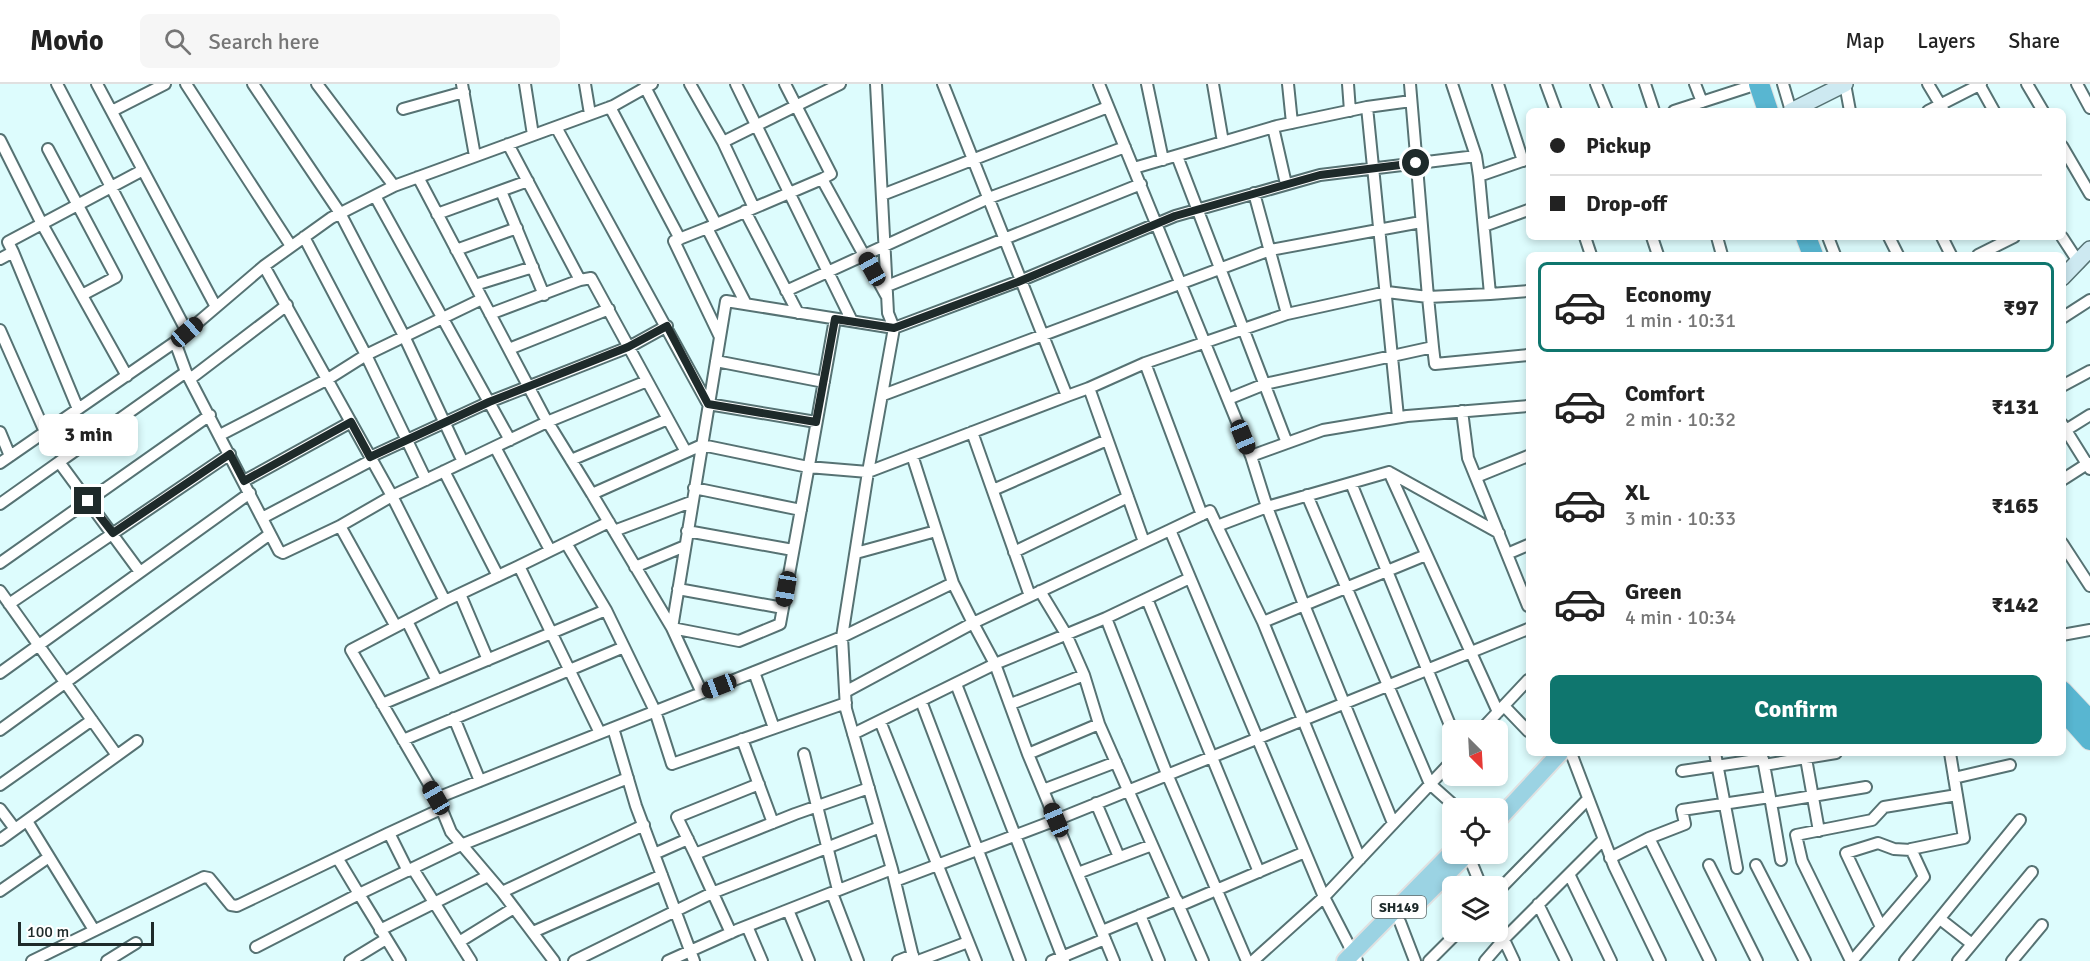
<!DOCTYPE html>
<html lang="en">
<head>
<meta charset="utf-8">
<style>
  :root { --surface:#fff; --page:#f6f6f6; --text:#222; --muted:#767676; --line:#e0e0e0; --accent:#0f766e }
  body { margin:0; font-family:Signika,sans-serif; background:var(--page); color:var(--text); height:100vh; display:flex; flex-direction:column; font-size:22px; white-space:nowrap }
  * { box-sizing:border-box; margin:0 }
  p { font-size:20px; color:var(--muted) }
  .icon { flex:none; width:33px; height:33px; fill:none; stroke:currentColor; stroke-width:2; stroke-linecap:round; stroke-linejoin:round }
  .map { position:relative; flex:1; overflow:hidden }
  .details { position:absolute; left:1526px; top:168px; width:540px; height:504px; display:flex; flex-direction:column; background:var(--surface); border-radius:9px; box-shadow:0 3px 9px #0003 }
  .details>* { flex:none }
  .top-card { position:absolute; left:1526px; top:24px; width:540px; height:132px; border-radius:9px; box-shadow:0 3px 9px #0003; display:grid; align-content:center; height:132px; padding:0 24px; background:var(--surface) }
  .needle { width:39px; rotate:156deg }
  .controls { position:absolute; left:1442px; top:636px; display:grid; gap:12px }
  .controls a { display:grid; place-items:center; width:66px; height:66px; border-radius:9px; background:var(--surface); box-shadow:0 3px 9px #0003; font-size:30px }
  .scale { position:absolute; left:18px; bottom:15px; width:136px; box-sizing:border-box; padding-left:6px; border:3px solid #1e2a2a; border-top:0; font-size:16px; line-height:21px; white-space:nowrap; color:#1e2a2a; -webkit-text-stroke:4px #fff; paint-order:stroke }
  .end { position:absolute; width:27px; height:27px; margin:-14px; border:8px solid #1e2a2a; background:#fff; box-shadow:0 0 0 3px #fff }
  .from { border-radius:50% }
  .bubble { position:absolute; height:42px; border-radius:9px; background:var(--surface); box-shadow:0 3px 9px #0003; font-size:20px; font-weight:700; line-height:42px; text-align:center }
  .car { position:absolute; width:18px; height:36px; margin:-18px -9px; border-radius:8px; box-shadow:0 0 4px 2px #0007; background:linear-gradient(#222 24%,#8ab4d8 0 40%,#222 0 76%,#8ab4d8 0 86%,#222 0) }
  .top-card b { display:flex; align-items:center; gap:21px; height:57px; font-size:22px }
  .top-card b+b { border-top:2px solid var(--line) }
  .top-card i { width:15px; height:15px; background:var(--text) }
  ul { padding:10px 0 0; list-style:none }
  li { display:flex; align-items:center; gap:18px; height:90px; margin:0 12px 9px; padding:0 12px; border:3px solid transparent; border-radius:9px }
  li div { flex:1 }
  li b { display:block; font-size:22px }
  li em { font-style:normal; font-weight:700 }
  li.on { border-color:var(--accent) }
  li>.icon { width:54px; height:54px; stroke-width:1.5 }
  .button { display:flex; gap:12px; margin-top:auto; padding:12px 24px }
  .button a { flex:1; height:69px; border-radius:9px; background:var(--accent); color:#fff; font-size:24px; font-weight:700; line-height:69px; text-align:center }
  header { display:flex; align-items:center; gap:36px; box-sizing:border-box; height:84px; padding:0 30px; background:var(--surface); border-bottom:2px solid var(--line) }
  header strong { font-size:28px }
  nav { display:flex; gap:33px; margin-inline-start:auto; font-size:21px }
  .search { width:420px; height:54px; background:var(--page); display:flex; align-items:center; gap:15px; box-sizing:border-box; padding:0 21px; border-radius:9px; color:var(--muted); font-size:22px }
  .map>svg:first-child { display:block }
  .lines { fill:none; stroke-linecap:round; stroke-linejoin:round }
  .street-casing { stroke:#567273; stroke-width:14 }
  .secondary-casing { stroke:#567273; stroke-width:18 }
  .primary-casing { stroke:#e0e1e1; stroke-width:20 }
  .highway-casing { stroke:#e0e1e1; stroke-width:22 }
  .street { stroke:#fff; stroke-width:10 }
  .secondary { stroke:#cde9f1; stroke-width:15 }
  .primary { stroke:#9bd3e3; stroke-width:16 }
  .highway { stroke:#58b6d1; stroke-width:20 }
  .route { stroke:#1e2a2a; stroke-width:8 }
  .labels { text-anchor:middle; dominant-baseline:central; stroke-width:6; stroke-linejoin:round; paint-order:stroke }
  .shield { fill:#fff; stroke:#626a6a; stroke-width:1.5 }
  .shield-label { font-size:14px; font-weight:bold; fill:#1e2a2a }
</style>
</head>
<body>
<header>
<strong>Movio</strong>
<div class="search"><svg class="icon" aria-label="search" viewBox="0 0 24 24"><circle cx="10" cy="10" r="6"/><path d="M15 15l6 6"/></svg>Search here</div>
<nav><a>Map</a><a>Layers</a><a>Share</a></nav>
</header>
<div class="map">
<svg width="2090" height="877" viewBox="0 0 2090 877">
  <rect width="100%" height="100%" fill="#ddfcfd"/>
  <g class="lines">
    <defs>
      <path id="street" d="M 57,0 L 187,248
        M 97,0 L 216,223
        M 186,0 L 291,162
        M 253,0 L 340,129 L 404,252 L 463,378
        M 317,0 L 394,102 L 613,22 L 652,0
        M 462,0 L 475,72
        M 525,0 L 533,51
        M 585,0 L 590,30
        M 690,0 L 723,58 L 840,0
        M 736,0 L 852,237
        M 785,0 L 831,90 L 822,95
        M 943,0 L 1067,312 L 1089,304 L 1144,458
        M 1099,0 L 1251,372
        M 1147,0 L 1163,76
        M 1213,0 L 1223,58
        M 1288,0 L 1292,39
        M 1348,0 L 1350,27
        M 1452,0 L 1476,72
        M 1498,0 L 1523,77
        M 1546,0 L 1556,27
        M 1596,0 L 1607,27
        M 1645,0 L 1654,27
        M 1695,0 L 1702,18
        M 1783,0 L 1791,27
        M 1845,0 L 1850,27
        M 1928,0 L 1943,25
        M 1979,0 L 1994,27
        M 2027,0 L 2043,27
        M 2077,0 L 2090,24
        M 645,3 L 716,140
        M 610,23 L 680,155
        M 1367,23 L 1411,17
        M 403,25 L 464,8
        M 112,27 L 165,0
        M 1674,27 L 1748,3
        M 1928,27 L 1981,0
        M 556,43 L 708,320 L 816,338
        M 1273,43 L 1286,100
        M 0,56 L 42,140 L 127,292
        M 723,58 L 754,124
        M 508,60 L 580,196 L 591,194 L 686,368
        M 2062,62 L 2090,110
        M 48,65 L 116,193 L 82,211
        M 1177,72 L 1287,359
        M 1134,84 L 1277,42 L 1367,23 L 1398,333
        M 418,93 L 544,332 L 592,410
        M 501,107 L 544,211
        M 1254,109 L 1287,230
        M 882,111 L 1108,23
        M 375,112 L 510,356
        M 745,127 L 798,229
        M 437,130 L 528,97
        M 1484,142 L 1528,126
        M 707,144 L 674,157 L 720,253
        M 304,153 L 366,271 L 426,396
        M 1585,153 L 1591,171
        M 1652,153 L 1658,171
        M 1717,153 L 1722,171
        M 1828,153 L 1835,171
        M 1889,153 L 1898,171
        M 1942,153 L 1951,171
        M 2062,153 L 2079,179
        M 456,166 L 517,144
        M 13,168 L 78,325
        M 1978,171 L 2014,153
        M 0,175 L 13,168 L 8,158 L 143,86
        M 264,182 L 175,258 L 186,288 L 279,467 L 283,469 L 340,442 L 392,412 L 264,182 L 331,134 L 394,102
        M 475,201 L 533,183
        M 887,202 L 1141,100
        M 786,207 L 989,114 L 1125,63
        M 1490,210 L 1528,207
        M 746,220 L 707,144 L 822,95 L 886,211
        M 490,230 L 580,196
        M 2062,234 L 2090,216
        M 835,235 C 817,337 799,438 780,540 L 739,557 L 672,544 L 592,410 L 702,361 L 808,383 L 868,388 L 1067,312
        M 0,246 L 45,348
        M 1433,263 L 1428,213 L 1490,210 L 1479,92
        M 509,265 L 609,225
        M 716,277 L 824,298
        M 190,295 L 287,221
        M 2062,302 L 2090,287
        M 1089,304 L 1145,279
        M 883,311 L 1270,166 L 1421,138
        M 1228,315 L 1265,300 L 1433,263 L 1435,280 L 1528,271
        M 1462,327 L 1468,374 L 1528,522
        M 2062,340 L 2087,380 L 2090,379
        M 2066,346 L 2090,331
        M 0,348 L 10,372
        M 972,348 L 1030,512
        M 220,351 L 328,295 L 366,271 L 482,215
        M 495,363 L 550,466
        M 370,373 L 489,318 L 629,263 L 667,242
        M 571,376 L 668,335
        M 59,378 L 140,488
        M 0,379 L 175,258
        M 444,387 L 498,492
        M 1389,388 L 1498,628
        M 1476,393 L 1528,372
        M 2062,396 L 2087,380 L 2090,385
        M 244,397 L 351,338
        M 1351,399 L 1452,646
        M 694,404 L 801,426
        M 993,406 L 1107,356
        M 1307,411 L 1430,700 L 1457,724
        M 0,420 L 186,288
        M 1202,431 L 1145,279 L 1287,230 L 1387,208 L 1428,213 L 1410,0
        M 262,434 L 372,376
        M 340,442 L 395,541
        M 1217,442 L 1263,538 L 1426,471
        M 1170,446 L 1210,427 L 1217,442 L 1267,423 L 1251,372 L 1323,346 L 1407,332 L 1528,322
        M 614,447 L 691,418
        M 687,447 L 793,466
        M 566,459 L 606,526
        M 2062,459 L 2090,502
        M 1014,468 L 1128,413
        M 856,469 L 936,447
        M 1507,470 L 1528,461
        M 0,479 L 210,331
        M 519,482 L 609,438
        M 635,483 L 685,462
        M 1190,494 L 1106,534 L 1167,690 L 1247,877
        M 678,505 L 783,524
        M 0,507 L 116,670
        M 1040,507 L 1066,550 L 1084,591 L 1099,640 L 1179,822
        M 460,510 L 488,576
        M 1147,515 L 1259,788
        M 445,517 L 519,482 L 600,649
        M 9,520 L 230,370
        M 407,537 L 437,597
        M 1263,538 L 1360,775
        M 2062,551 L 2090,546
        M 754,588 L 774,644
        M 0,589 L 250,409
        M 956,600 L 1064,877
        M 845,608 L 973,539 L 953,499 L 912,371
        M 702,609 L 672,544 L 726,217 L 894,244 L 888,229 L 876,0
        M 921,617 L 1020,877
        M 382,620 L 606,526 L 655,627 L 672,680 L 846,619
        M 1011,620 L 1084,591
        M 1504,622 L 1528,647
        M 454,634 L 480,697
        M 880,637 L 976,877
        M 613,644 L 636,722 L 694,877
        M 0,646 L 270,450
        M 1481,646 L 1528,596
        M 853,650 L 995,580 L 1106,534
        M 742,655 L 773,739
        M 403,656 L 624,563
        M 1571,669 L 1614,782 L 1660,877
        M 1715,669 L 1737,784
        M 1805,669 L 1819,747
        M 804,670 L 838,806
        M 1028,670 L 1099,640
        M 1763,675 L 1770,713
        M 1764,681 L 1836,669
        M 1682,687 L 1763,675
        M 1954,694 L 2010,681
        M 0,701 L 92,636
        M 1043,706 L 1116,678
        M 437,714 L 351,566 L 445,517 L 392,412 L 547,338 L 647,297
        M 1096,719 L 1119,773
        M 1771,719 L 1866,703
        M 0,725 L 15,745
        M 27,737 L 94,846
        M 1393,739 L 1304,521 L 1267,423 L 1389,388 L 1499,449
        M 389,749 L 441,725
        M 1649,754 L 1710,877
        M 0,756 L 137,657
        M 654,770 L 688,755
        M 695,770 L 677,733 L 759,700
        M 1468,770 L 1481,802
        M 1610,774 L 1649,754 L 1685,740 L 1682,726 L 1770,713 L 1781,776
        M 1709,781 L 1757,877
        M 1756,781 L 1805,877
        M 413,785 L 471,877
        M 1078,789 L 1152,761
        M 1569,790 L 1611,877
        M 895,797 L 1056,736 L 1528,545
        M 0,807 L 49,773
        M 502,808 L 644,741
        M 1497,808 L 1587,716
        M 832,809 L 858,877
        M 1538,820 L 1566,877
        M 788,826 L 809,877
        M 1140,831 L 1159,877
        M 1940,835 L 1972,860
        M 1400,838 L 1415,877
        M 1497,841 L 1514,877
        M 747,842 L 762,877
        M 1881,843 L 1846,769 L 1878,759 L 1894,765 L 1911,766
        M 380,846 L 488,792
        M 1102,847 L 1177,816
        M 533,848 L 662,791
        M 731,849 L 695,770 L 795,730 L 869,704
        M 459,858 L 514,824
        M 256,863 L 359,810 L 338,775
        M 32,877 L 204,793 L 209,794 L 231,821 L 237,822 L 389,749 L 408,787
        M 107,877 L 136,859
        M 350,877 L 386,855
        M 400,877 L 359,810 L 461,761 L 628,694
        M 554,877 L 502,808 L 451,748 L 437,714 L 842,553 L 953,499
        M 574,877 L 712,809 L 880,743
        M 668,877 L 737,846 L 892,785
        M 898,877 L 913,871
        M 914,877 L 892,785 L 846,625 L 842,553 L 868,388 L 894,244 L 1022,196 L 1175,132 L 1320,91 L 1476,72 L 1479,92 L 1528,75
        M 918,877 L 968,858
        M 1052,877 L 1105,855
        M 1114,877 L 1028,670 L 995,580 L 973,539 L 1170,446 L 1324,813 L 1357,877
        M 1203,877 L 1179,822 L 1305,768
        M 1253,877 L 1324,813 L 1452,677
        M 1429,877 L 1458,848
        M 1485,877 L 1504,855 L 1603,756
        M 1851,877 L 1802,777 L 1796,751 L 1872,736 L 1884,723 L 1957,711
        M 1852,877 L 1924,793 L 1911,765 L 1964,754 L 1950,669
        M 1905,877 L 2020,736
        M 1958,877 L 2032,788
        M 2012,877 L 2042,841"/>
      <path id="secondary" d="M 1791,27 L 1845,0
        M 2062,194 L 2090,165"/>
      <path id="primary" d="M 1497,737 L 1560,669
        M 1413,824 L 1467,770
        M 1345,877 L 1452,768"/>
      <path id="highway" d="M 1759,0 L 1768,27
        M 1806,153 L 1813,171
        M 2062,607 L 2090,637
        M 2066,629 L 2090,656"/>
    </defs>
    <!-- street casing -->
    <use href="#street" class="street-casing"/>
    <!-- secondary casing -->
    <use href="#secondary" class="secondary-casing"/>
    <!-- primary casing -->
    <use href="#primary" class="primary-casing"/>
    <!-- highway casing -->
    <use href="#highway" class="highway-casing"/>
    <!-- street -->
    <use href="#street" class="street"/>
    <!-- secondary -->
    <use href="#secondary" class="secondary"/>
    <!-- primary -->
    <use href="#primary" class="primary"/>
    <!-- highway -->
    <use href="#highway" class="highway"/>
  </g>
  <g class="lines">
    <!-- route -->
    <path class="route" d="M 88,417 L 113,449 L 230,370 L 244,397 L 351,338 L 370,373 L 489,318 L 628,263 L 667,242 L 708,320 L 816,338 L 835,235 L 894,244 L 1018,198 L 1175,132 L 1320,91 L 1416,79"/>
  </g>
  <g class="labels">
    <!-- shield labels -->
    <rect class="shield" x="1372" y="812" width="54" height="22" rx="4.5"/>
    <g class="shield-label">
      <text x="1399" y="823">SH149</text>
    </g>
  </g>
</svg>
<div class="controls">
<a><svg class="needle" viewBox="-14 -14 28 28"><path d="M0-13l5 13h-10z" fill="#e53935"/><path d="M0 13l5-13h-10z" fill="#767676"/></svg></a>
<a><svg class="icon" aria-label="locate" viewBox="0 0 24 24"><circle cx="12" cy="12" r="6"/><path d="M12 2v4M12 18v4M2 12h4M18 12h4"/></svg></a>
<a><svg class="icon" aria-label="layers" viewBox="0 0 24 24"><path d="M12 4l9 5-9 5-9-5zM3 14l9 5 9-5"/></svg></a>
</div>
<div class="scale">100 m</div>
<i class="end from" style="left:1416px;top:79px"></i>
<i class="end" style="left:88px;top:417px"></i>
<div class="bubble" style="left:39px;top:330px;width:99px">3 min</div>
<i class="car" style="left:872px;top:185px;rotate:331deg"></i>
<i class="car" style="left:187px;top:248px;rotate:49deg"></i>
<i class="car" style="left:1243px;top:353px;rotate:158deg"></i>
<i class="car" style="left:786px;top:505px;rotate:190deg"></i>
<i class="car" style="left:719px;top:602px;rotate:249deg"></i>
<i class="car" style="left:436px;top:714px;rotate:330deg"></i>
<i class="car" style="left:1056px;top:736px;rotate:337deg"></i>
<div class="top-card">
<b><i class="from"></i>Pickup</b>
<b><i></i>Drop-off</b>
</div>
<section class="details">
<ul>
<li class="on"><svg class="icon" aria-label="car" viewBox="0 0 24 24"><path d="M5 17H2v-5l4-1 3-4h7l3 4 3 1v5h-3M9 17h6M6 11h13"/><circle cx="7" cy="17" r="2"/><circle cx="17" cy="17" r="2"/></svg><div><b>Economy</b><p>1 min · 10:31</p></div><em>₹97</em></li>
<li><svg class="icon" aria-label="car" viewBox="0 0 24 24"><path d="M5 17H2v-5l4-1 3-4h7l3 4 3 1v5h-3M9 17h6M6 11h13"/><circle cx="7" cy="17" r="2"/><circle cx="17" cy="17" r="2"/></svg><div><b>Comfort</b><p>2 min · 10:32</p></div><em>₹131</em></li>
<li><svg class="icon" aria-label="car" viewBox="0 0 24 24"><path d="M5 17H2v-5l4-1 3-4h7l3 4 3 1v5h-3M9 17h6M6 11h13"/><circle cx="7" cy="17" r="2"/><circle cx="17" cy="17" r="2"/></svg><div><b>XL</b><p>3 min · 10:33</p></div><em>₹165</em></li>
<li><svg class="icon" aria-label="car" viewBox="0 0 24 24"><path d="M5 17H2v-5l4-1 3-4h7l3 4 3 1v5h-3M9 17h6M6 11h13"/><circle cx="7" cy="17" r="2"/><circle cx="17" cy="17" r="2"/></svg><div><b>Green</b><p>4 min · 10:34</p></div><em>₹142</em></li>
</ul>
<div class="button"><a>Confirm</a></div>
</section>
</div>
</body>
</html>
